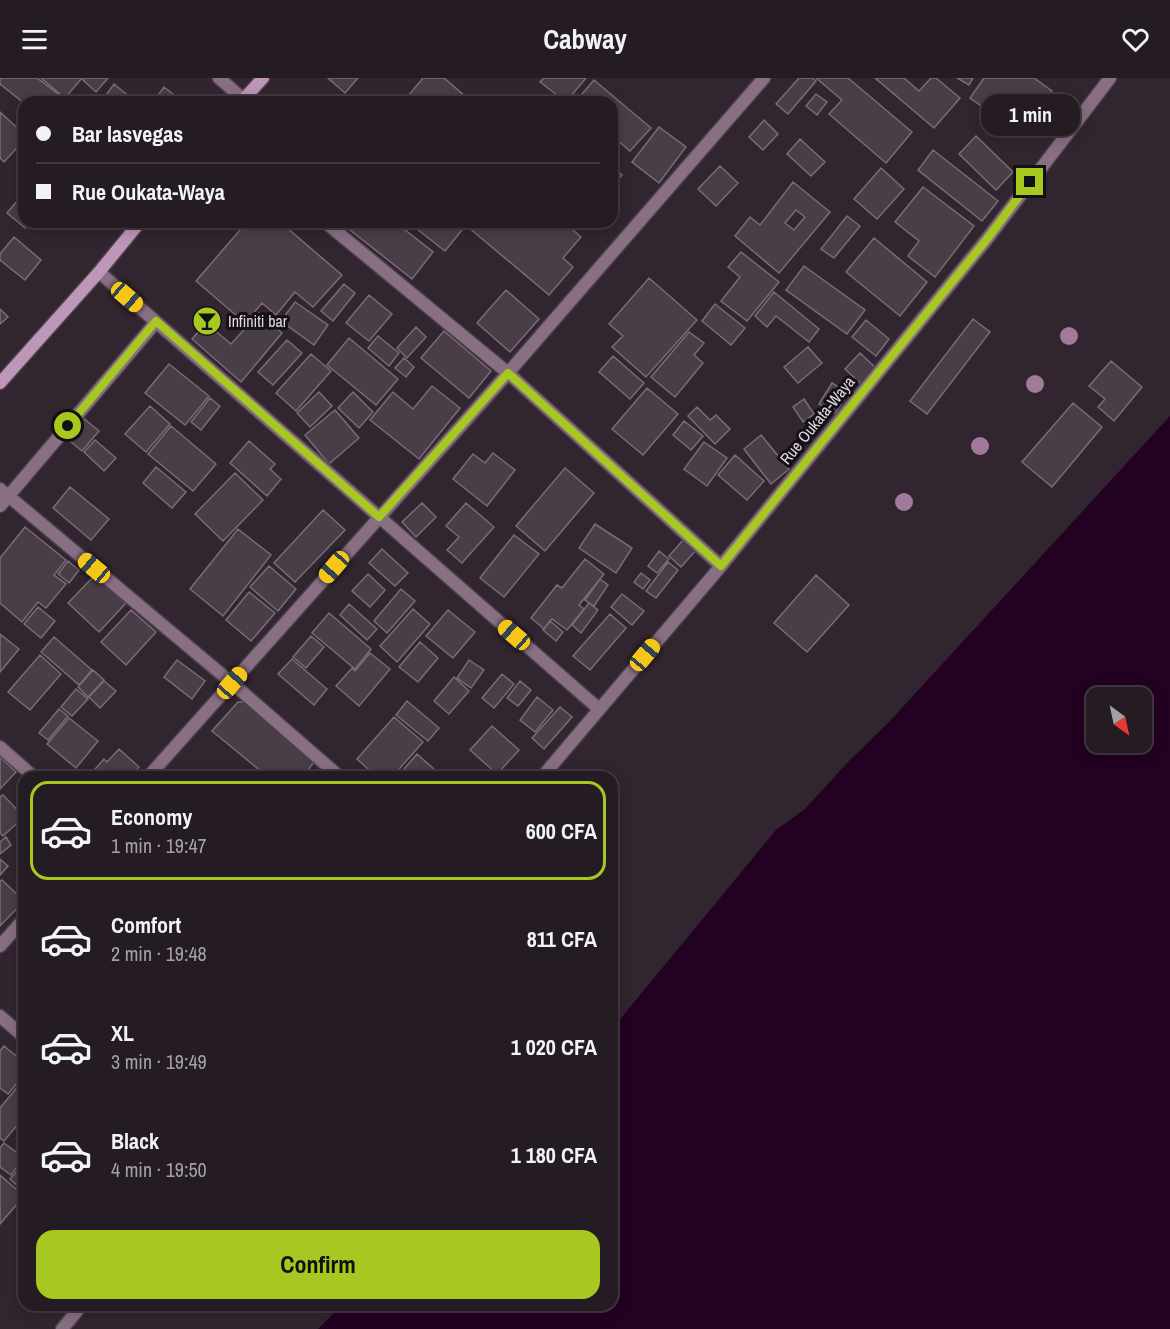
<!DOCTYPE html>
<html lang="en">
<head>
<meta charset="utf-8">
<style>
	:root { --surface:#251c23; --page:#2d252b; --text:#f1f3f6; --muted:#a3a1a6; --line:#423a41; --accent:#a6c820 }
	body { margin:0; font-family:"Archivo Narrow",sans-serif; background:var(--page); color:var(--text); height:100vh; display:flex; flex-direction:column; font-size:22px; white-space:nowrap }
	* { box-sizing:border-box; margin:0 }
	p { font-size:20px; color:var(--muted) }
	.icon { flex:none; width:33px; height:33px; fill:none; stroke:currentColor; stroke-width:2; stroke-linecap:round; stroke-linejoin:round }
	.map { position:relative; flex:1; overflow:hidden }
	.drawer { position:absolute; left:18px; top:693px; width:600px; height:540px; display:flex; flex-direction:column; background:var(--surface); border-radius:18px; box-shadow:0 3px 15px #0003,0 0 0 2px var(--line) }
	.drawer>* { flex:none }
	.guide { position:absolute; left:18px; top:18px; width:600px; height:132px; border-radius:18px; box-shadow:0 3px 15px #0003,0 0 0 2px var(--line); display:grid; align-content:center; height:132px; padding:0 18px; background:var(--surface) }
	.needle { width:39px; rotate:147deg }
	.fabs { position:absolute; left:1086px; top:609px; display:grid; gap:12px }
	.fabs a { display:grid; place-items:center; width:66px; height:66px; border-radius:12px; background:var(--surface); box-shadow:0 3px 15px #0003,0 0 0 2px var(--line); font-size:30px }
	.end { position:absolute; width:27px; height:27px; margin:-14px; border:8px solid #a6c820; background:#111; box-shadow:0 0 0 3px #111 }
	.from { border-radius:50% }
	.bubble { position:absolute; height:42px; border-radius:18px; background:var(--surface); box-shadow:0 3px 15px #0003,0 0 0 2px var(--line); font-size:20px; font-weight:800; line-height:42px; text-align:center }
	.car { position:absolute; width:18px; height:36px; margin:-18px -9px; border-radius:8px; box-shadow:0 0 4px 2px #0007; background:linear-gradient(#f5c518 24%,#345 0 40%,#f5c518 0 76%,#345 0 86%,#f5c518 0) }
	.guide b { display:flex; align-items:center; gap:21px; height:57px; font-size:22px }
	.guide b+b { border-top:2px solid var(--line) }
	.guide i { width:15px; height:15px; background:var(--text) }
	ul { padding:10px 0 0; list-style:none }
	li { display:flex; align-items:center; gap:18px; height:99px; margin:0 12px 9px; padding:0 6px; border:3px solid transparent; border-radius:18px }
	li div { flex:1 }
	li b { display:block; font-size:22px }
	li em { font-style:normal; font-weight:800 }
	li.on { border-color:var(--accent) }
	li>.icon { width:54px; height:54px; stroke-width:1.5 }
	.action { display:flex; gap:12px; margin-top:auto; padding:12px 18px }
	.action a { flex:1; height:69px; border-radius:18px; background:var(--accent); color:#111; font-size:24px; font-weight:800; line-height:69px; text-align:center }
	header { display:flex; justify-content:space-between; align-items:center; height:78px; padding:0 18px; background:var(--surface); font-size:27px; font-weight:800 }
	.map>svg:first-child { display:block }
	.water { fill:#230121; fill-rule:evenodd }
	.building { fill:#493d48; stroke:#796c77; stroke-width:1.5; fill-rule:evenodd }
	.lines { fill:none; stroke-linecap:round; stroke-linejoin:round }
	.lane-casing { stroke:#4d424b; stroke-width:15 }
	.street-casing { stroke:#4d424b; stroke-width:15 }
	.secondary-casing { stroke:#4d424b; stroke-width:15 }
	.lane { stroke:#886f84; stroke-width:12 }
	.street { stroke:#886f84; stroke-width:12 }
	.secondary { stroke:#be96b8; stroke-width:12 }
	.tree { fill:#a1799b }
	.route { stroke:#a6c820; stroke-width:8 }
	.labels { text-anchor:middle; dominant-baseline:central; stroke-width:6; stroke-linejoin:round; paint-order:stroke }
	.poi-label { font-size:16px; fill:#e1d9e0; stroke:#151015; text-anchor:start }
	.street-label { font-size:16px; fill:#e1d9e0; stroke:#151015 }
</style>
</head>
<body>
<header><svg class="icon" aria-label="menu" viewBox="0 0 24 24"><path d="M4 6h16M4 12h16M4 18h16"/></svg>Cabway<svg class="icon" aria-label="heart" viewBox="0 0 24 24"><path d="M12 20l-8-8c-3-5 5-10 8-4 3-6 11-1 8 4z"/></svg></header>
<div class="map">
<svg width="1170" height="1251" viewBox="0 0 1170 1251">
	<rect width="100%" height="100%" fill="#31252f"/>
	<!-- water -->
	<path class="water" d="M1170,338V1251H318L342,1227H612V951L776,752L805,731L848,684L889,644ZM1096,620H1142V664H1096Z"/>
	<!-- building -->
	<path class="building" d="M0,0H37L62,19L58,24L24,25L0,6Z
		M41,0H82L65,20Z
		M85,0H108L96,14L83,2Z
		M328,0H358L345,15Z
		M423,0H444L472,24H403Z
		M544,0H586L566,24L540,4Z
		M799,0H812L816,3L788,36L776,26Z
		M816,0H848L912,54L886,85L829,36L842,22Z
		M875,0H904L919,13L931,0H936L960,20L934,50Z
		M957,0H973L969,7Z
		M984,0H1034L1052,13L1022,57L970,20Z
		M594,2L651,50L630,73L612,58V24H575Z
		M114,6L136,24H107V23L104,20Z
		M164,9L183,24H153Z
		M816,16L827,24L817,37L806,28Z
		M0,34L24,56V62L4,84L0,80Z
		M764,42L778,56L763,72L749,59Z
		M659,49L686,69L659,105L632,84Z
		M976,58L1013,94L996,112L959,76Z
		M800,61L825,84L811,98L787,76Z
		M933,72L998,123L982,143L918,92Z
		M612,88L622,97L612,108Z
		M720,88L738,105L716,128L698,111Z
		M881,90L904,111L877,141L854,121Z
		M793,104L830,134L779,195L735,158L750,139L760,147ZM796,132L805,139L794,152L785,145Z
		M923,109L974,148L935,199L908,178L919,163L895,144Z
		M24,115V144H30L25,150L7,135Z
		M847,138L860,148L834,180L821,171Z
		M247,144H280L342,197L313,229L295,214L276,237L262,225L245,245L196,203Z
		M340,144H395L433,174L412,201Z
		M408,144H452L462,152L445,173Z
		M462,144H564L581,159L563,180L573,189L549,217Z
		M14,159L41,182L25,202L0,182V176Z
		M874,160L927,204L900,238L846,194Z
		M741,174L779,204L747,243L721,223L740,199L728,189Z
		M804,188L865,232L847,256L786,212Z
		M649,200L697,242L646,299L612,269L623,258L609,246Z
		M344,206L355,215L333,243L321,233Z
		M506,212L539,241L510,274L477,245Z
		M774,214L819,251L809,264L776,238L767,249L755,238Z
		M369,217L392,236L369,263L346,245Z
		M295,224L328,247L314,267L281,243Z
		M715,226L745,250L731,267L702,243Z
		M0,231L8,239L0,246Z
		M259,235L282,255L241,304L192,261L206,245L231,266Z
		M973,241L990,254L927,336L910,323Z
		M866,242L889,261L876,278L852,259Z
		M416,249L426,259L407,280L397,270Z
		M444,253L491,293L469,320L421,280Z
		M689,254L704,265L694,277L703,285L675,319L651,299Z
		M378,258L399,275L389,288L368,270Z
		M349,260L398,301L376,327L327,287Z
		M287,262L302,275L273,307L258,294Z
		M808,269L822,285L798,305L784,289Z
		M860,275L877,291L862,307L845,291Z
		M311,276L331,293L296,333L276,315Z
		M613,278L644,305L630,321L599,294Z
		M404,280L414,289L406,299L395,290Z
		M1111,283L1142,309L1114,343L1098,329L1105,321L1089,308Z
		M169,286L209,318L185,347L145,315Z
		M832,305L848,315L835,336L819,326Z
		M432,308L460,330L419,381L370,342L393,314L413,331Z
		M647,310L678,336L643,377L612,351Z
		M319,314L332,328L310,349L297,335Z
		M353,314L373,334L359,350L338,330Z
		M210,320L220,328L201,352L191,344Z
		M804,321L814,336L803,344L793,329Z
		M1073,325L1102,349L1052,409L1022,384Z
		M150,328L170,346L146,374L125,356Z
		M697,329L710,342L716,337L730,351L715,366L688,338Z
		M335,332L359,360L329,386L305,357Z
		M82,339L99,353L82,373L65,359Z
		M684,343L703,358L691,372L673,357Z
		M171,348L216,386L193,413L148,376Z
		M761,357L789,391L771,406L744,371Z
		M95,362L116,380L104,393L84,374Z
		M249,363L275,386L270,391L281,401L267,418L230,385Z
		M704,364L727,380L707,408L684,391Z
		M493,375L515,392L487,428L453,401L473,376L485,385Z
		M735,377L764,403L747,422L718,397Z
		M156,389L186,414L172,430L143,405Z
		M565,390L594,415L545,473L516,448Z
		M235,395L263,422L223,463L195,436Z
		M70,409L109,441L91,462L53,430Z
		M422,425L436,439L416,459L402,444Z
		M466,425L494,449L462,485L447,472L459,459L446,448Z
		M323,432L345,452L295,504L274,485Z
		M595,446L632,470L616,495L579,470Z
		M25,449L66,482L54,497L66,506L46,530L38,524L22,544L0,525V480Z
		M238,451L271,477L223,538L190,511Z
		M514,457L539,476L504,519L480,500Z
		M685,460L697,471L681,489L669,478Z
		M382,471L408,495L395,508L369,485Z
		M659,473L669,481L657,495L648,488Z
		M585,481L604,496L579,527L584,531L567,552L552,541L544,551L531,540L557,507L562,510Z
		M68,483L79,492L69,505L58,496Z
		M668,484L678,492L656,520L646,513Z
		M269,488L296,511L278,533L250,509Z
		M641,495L650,502L643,511L634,504Z
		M368,496L385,512L370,529L352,513Z
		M95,497L126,525L99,554L68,525Z
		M816,497L849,527L807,574L774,545Z
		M600,501L608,507L594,528L585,522Z
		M401,511L415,523L387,555L374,543Z
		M249,514L275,535L251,563L226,542Z
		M622,516L644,533L632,547L611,529Z
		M589,525L598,532L581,555L572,547Z
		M349,526L377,551L367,562L340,537Z
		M38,529L55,543L41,560L24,546Z
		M413,531L430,546L397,584L380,568Z
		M131,532L156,554L126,587L101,564Z
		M448,532L475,554L453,580L426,558Z
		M329,535L371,571L355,591L312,555Z
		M610,536L626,550L590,592L573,578Z
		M550,543L563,554L556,563L543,552Z
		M0,556L19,571L0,594Z
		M311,558L324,569L306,590L293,579Z
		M54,559L92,592L79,607L41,574Z
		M420,564L438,580L418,604L399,589Z
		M370,575L390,591L359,628L336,608L352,590L355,593Z
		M40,577L61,596L30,632L8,614Z
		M292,581L327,611L314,627L278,596Z
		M177,582L205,603L192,621L164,599Z
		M469,582L484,592L471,610L457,600Z
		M93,592L104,602L88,619L78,609Z
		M502,596L514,606L494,630L482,620Z
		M454,599L469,613L449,636L434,623Z
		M104,603L116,613L100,630L89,619Z
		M520,603L531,612L518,628L507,620Z
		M76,611L88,621L72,638L61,629Z
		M537,619L553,632L535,654L520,642Z
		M407,623L439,650L428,663L396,637Z
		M238,624H247L316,682L302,699H268L212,653Z
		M560,629L572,639L544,671L532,660Z
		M59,631L68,638L48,662L39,655Z
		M394,639L423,664L392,699H377L357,681Z
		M69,640L98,663L76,690L47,666Z
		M492,648L519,672L497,696L470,672Z
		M119,671L139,689L131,699H88L104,681L107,684Z
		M417,676L434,691L427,699H397Z
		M0,679L16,694L0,711Z
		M3,717L24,739L3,758L0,755V719Z
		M6,759L11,767L0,776V764Z
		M0,781L8,788L0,797Z
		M2,802L24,823L0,848V803Z
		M4,968L24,984V997L8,1016L0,1010V973Z
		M24,1001V1039L4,1063L0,1060V1030Z
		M4,1065L24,1080L11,1097L0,1089V1070Z
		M24,1085V1114L10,1101Z
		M0,1097L24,1118L0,1146Z"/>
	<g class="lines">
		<!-- lane casing -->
		<g class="lane-casing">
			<path id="lane" d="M0,428L156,244"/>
		</g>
		<!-- street casing -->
		<g class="street-casing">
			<path id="street" d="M219,0L243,21
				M325,144L508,295L721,488
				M99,194L599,631
				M0,411L232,605L340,699
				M0,669L34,699
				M148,699L508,295L764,0
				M542,699L721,488L987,161L1110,0
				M0,868L24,841
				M0,938L24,959
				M62,1251L82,1227"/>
		</g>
		<!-- secondary casing -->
		<g class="secondary-casing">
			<path id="secondary" d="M241,24L263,0
				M0,305L99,194L140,144"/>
		</g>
		<!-- lane -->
		<use href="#lane" class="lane"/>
		<!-- street -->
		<use href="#street" class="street"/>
		<!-- secondary -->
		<use href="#secondary" class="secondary"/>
	</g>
	<!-- trees -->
	<g class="tree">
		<circle cx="1069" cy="258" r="9"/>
		<circle cx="1035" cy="306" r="9"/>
		<circle cx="980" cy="368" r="9"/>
		<circle cx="904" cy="424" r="9"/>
	</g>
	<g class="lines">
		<!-- route -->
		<path class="route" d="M68,348L156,243L379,439L508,295L721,488L987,161L1030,104"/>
	</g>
	<!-- icons -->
	<defs>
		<g id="bar-disc" transform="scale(1.5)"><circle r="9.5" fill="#a6c820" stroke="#151015"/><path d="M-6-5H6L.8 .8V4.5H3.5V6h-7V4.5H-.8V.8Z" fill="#111"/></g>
	</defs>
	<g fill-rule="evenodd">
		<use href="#bar-disc" x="207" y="243"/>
	</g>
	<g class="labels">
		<!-- poi labels -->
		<g class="poi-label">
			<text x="228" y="243">Infiniti bar</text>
		</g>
		<!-- street labels -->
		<g class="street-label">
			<text transform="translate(817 342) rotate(-51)">Rue Oukata-Waya</text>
		</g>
	</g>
</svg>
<div class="fabs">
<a><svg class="needle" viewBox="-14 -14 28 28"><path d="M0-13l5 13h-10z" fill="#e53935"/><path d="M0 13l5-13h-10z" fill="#a3a1a6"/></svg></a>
</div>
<i class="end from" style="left:68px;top:348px"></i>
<i class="end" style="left:1030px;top:104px"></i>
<div class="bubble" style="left:981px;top:16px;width:99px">1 min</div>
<i class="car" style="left:127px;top:219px;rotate:131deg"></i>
<i class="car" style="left:334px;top:489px;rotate:221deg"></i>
<i class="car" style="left:94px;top:490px;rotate:310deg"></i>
<i class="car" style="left:514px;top:557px;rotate:311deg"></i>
<i class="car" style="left:645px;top:577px;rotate:40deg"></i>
<i class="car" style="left:232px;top:605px;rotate:41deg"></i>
<div class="guide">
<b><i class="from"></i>Bar lasvegas</b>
<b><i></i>Rue Oukata-Waya</b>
</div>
<section class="drawer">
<ul>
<li class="on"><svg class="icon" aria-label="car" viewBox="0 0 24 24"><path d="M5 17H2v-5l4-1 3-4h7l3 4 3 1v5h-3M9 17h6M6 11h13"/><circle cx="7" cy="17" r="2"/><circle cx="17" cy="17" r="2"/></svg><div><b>Economy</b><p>1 min · 19:47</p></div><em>600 CFA</em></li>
<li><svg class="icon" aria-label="car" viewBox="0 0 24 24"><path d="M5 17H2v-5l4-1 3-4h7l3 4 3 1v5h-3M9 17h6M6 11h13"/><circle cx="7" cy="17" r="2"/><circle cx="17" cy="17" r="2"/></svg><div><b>Comfort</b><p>2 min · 19:48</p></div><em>811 CFA</em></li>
<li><svg class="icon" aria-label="car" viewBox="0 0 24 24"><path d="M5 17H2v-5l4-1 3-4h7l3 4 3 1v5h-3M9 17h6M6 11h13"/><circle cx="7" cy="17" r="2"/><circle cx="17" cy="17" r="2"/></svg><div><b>XL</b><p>3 min · 19:49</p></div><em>1 020 CFA</em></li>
<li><svg class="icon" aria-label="car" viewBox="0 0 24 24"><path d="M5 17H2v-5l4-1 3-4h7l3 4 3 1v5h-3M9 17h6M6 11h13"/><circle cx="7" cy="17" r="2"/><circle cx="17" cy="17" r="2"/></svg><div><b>Black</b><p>4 min · 19:50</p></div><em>1 180 CFA</em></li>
</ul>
<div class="action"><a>Confirm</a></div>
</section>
</div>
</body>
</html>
